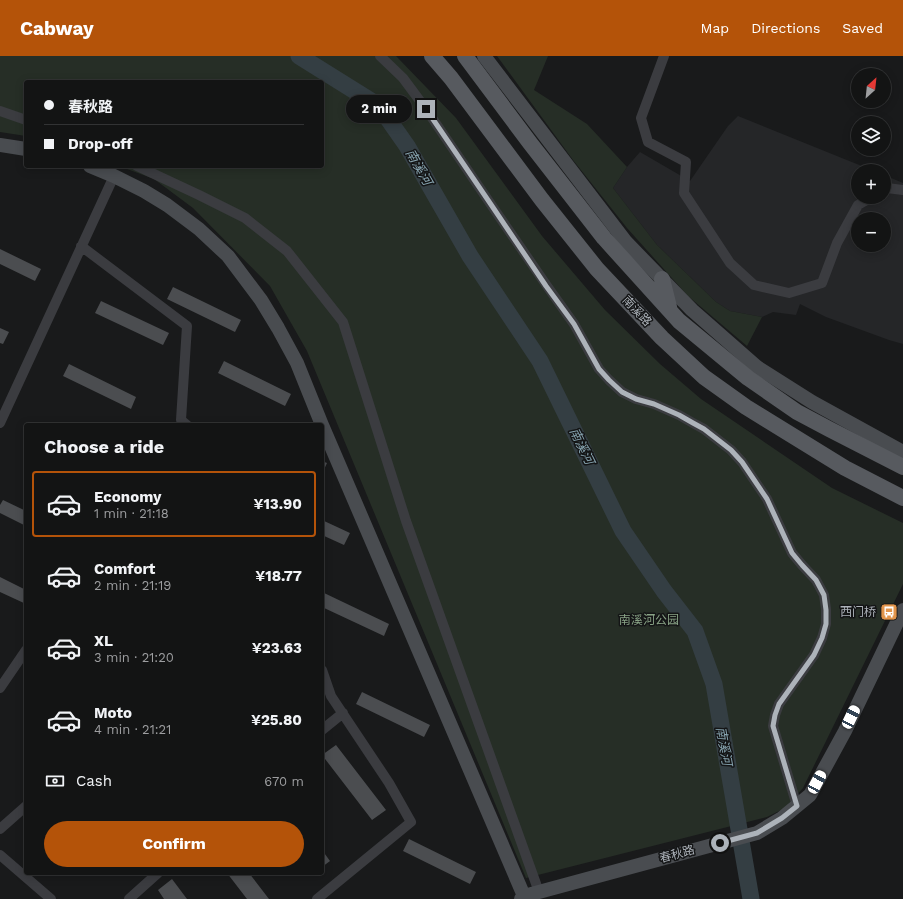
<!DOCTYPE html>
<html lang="en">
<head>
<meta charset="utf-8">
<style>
	:root { --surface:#131414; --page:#202122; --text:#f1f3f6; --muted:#9d9ea0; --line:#323334; --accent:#b45309 }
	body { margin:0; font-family:"Work Sans","Noto Sans SC",sans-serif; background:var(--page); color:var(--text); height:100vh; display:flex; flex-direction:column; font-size:15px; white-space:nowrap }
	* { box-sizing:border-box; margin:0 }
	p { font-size:13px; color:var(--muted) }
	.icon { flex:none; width:22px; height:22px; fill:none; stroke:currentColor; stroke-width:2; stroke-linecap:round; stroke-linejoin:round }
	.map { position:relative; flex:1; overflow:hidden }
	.details { position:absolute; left:24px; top:367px; width:300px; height:452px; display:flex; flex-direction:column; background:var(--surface); border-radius:4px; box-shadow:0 2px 10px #0003,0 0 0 1px var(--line) }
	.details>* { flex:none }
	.top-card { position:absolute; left:24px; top:24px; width:300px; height:88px; border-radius:4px; box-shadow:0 2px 10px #0003,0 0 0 1px var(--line); display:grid; align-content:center; height:88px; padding:0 20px; background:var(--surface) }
	.needle { width:26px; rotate:27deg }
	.fabs { position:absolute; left:851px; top:12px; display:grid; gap:8px }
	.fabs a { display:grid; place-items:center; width:40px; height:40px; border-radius:50%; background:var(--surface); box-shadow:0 2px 10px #0003,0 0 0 1px var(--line); font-size:20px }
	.end { position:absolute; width:18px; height:18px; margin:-9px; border:5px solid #adb3ba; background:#111; box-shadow:0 0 0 2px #111 }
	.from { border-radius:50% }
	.bubble { position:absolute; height:28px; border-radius:14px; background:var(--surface); box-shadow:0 2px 10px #0003,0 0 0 1px var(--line); font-size:13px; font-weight:700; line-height:28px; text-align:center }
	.car { position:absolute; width:12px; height:24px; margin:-12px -6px; border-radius:5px; box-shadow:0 0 3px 1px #0007; background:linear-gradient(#fff 24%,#345 0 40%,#fff 0 76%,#345 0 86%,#fff 0) }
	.top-card b { display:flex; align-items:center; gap:14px; height:38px; font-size:15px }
	.top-card b+b { border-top:1px solid var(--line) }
	.top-card i { width:10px; height:10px; background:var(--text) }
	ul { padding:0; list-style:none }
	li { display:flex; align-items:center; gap:12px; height:66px; margin:0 8px 6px; padding:0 12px; border:2px solid transparent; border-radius:4px }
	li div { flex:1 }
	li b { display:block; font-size:15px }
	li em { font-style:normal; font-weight:700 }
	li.active { border-color:var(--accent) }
	li>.icon { width:36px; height:36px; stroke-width:1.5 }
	h2 { padding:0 20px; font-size:18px; line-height:48px }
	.pay { display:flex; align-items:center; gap:10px; height:44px; padding:0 20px; font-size:15px }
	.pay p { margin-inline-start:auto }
	.primary-button { display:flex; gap:8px; margin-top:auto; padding:8px 20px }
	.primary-button a { flex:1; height:46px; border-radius:24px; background:var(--accent); color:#fff; font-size:16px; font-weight:700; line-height:46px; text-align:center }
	header { display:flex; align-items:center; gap:24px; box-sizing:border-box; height:56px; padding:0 20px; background:var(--accent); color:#fff }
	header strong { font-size:19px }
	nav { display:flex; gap:22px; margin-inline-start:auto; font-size:14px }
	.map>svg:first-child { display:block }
	.built { fill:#252628; fill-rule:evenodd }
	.green { fill:#262e26 }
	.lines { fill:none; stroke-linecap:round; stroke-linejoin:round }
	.river { stroke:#343e43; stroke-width:17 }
	.building { fill:#4b4d50 }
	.street { stroke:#3b3c40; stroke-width:10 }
	.secondary { stroke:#494c50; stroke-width:14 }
	.primary { stroke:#575a5f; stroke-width:16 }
	.route { stroke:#adb3ba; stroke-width:5 }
	.labels { text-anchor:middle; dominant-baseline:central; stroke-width:3; stroke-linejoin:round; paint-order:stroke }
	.street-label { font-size:12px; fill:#adb3ba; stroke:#141516 }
	.poi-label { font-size:12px; fill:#adb3ba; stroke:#141516; text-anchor:end }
	.park-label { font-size:12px; fill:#89a386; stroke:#141516 }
	.water-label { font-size:13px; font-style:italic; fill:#88a5b1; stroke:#141516 }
</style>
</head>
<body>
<header>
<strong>Cabway</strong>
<nav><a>Map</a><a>Directions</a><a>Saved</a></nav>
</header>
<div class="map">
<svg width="903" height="843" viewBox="0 0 903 843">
	<rect width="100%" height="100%" fill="#191a1b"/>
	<!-- built -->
	<path class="built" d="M738,60L874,115H858V141H884V119L903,127V288L889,284L826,261L800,248L796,259L773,256L762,261L730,255L716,246L657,189L613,132L627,111L640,96L690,125L728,70ZM858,163H884V189H858Z"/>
	<!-- green -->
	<path class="green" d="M0,0H396L456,62L542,180L605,254L660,308L701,343L832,432L903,467V528L803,732L785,752L767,761L526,822L307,295L270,230L193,152L154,123L119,110H322V26H26V80L0,76Z
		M497,0H548L534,34L587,68L627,111L613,132L657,189L716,246L730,255L762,261L747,290L688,240L627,172L573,104Z"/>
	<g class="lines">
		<!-- river -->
		<path class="river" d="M299,0L379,50L407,90L470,200L540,305L623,475L664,535L695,575L714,628L751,843"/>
	</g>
	<!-- building -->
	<path class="building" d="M0,193L41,213L35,225L0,208Z
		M173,231L241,264L235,276L167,243Z
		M101,245L169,277L163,289L95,257Z
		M0,272L9,276L3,288L0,287Z
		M224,305L291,338L285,350L218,317Z
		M69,308L136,341L131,353L63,320Z
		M322,405L327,407L322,418Z
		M3,444L26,455V470L0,457V449Z
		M322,464L350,477L344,489L322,479Z
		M0,521L26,534V548L0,536Z
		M322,536L389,568L384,580L322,551Z
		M362,636L430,669L424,681L356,648Z
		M336,689L386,754L372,764L322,699Z
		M409,783L476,816L470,828L403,795Z
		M322,794L330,805L322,811Z
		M227,817H249L269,843H247Z
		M172,823L187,843H164L158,834Z"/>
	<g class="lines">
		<!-- street -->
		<path class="street" d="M380,0L403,22L426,53L492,150L547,230L574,268L599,313L609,324L622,336L636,343L654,348L679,359L693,367L704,373L731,394L742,406L767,443L792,497L802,509L816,524L824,539L826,553V568L822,582L814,599L779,648L775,659L773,670L797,750
			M664,0L641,62L648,86L686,106L684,137L730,207L754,229L789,237L822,227L837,187L858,149L872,141
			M0,55L26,64
			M137,110L199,139L245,162L287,195L343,266L406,465L539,836
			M884,134L887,132L903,134
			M81,190L187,270L181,364L187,369
			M0,367L114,120
			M0,632L26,594
			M322,674L343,657
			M0,773L26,750
			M0,799L51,843
			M129,843L158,817
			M317,843L411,766L389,727L331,640L322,614"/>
		<!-- secondary -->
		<path class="secondary" d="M484,0L626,186L692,254L757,311L812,346L903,396
			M0,89L26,93
			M90,110L114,120L144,135L167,149L199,173L228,200L261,244L278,272L297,307L322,369
			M322,369L524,840
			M521,843L524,840L757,777L782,762L810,739L845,675L903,554"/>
		<!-- primary -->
		<path class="primary" d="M432,0L451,22L542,144L597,213L662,282L704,321L746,351L845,412L903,442
			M465,0L530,87L604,182L679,265L748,322L797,356L829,373L903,411
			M662,223L669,251"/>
	</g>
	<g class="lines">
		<!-- route -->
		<path class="route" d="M426,53L492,150L546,230L574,268L599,313L609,324L622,336L636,343L654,348L679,359L693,367L704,373L731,394L742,406L767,443L792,497L802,509L816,524L824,539L826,554V568L822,582L814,599L779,648L775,659L773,670L797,750L782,762L757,777L720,787"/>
	</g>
	<!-- icons -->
	<defs>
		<g id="bus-square" transform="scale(0.9)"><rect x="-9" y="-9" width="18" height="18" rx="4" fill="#e2954b" stroke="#141516"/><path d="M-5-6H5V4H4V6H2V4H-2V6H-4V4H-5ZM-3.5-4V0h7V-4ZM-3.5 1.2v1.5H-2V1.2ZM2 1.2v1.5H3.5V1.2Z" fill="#fff"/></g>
	</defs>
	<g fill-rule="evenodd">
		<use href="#bus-square" x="889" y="556"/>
	</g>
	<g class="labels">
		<!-- street labels -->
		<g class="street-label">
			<text transform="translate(637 255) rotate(47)">南溪路</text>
			<text transform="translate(677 798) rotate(-15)">春秋路</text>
		</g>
		<!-- poi labels -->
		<g class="poi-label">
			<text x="876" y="556">西门桥</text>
		</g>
		<!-- park labels -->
		<g class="park-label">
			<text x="649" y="564">南溪河公园</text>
		</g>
		<!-- water labels -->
		<g class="water-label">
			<text transform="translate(419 111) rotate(60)">南溪河</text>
			<text transform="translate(582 390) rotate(64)">南溪河</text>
			<text transform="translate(724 690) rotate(80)">南溪河</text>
		</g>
	</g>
</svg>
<div class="fabs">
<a><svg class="needle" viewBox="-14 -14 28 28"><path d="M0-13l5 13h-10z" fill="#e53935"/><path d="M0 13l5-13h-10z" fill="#9d9ea0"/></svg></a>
<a><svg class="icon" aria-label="layers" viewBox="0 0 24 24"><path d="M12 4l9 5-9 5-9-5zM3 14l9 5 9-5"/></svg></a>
<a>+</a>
<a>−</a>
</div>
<i class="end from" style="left:720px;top:787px"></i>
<i class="end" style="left:426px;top:53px"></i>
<div class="bubble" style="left:346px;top:39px;width:66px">2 min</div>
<i class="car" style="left:851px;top:661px;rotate:26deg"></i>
<i class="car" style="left:817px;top:726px;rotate:28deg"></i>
<div class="top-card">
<b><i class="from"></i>春秋路</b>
<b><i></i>Drop-off</b>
</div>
<section class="details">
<h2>Choose a ride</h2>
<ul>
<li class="active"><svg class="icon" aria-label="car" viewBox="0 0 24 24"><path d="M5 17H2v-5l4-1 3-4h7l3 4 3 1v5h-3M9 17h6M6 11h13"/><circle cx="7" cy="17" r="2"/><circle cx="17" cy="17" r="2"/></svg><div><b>Economy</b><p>1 min · 21:18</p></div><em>¥13.90</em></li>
<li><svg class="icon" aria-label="car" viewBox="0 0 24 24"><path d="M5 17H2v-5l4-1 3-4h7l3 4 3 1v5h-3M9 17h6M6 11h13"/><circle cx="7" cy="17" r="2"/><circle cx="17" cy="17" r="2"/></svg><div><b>Comfort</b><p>2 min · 21:19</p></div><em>¥18.77</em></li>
<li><svg class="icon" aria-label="car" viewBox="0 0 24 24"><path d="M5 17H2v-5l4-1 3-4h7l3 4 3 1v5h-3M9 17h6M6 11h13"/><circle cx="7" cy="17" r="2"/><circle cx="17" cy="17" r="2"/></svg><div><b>XL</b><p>3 min · 21:20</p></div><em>¥23.63</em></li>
<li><svg class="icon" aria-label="car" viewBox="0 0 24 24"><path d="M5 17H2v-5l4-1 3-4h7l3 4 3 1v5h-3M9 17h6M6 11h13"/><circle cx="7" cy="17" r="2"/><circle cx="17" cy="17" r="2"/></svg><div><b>Moto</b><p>4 min · 21:21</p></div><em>¥25.80</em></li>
</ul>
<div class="pay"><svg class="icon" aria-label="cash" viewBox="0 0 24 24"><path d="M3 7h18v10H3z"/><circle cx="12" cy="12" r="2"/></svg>Cash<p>670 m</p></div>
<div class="primary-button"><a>Confirm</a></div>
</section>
</div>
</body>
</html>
